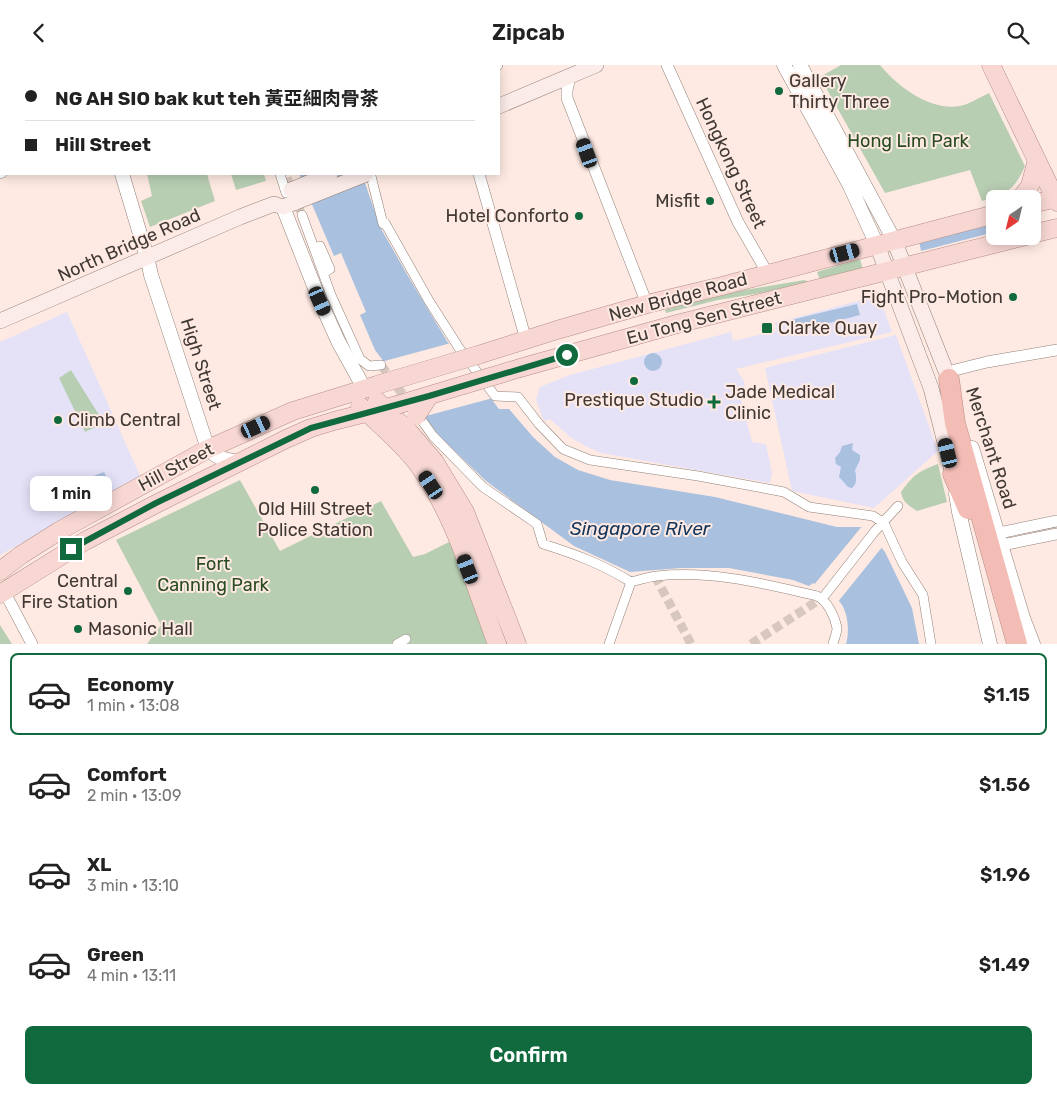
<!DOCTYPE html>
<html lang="en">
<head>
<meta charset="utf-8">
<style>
	:root { --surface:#fff; --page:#f6f6f6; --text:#222; --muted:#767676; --line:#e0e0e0; --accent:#106a3d }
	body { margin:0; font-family:Rubik,"Noto Sans SC",sans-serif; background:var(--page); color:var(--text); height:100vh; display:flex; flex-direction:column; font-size:19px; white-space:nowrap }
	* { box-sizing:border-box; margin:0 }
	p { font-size:16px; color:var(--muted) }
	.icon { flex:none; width:28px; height:28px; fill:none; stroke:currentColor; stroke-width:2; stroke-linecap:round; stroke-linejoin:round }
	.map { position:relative; height:579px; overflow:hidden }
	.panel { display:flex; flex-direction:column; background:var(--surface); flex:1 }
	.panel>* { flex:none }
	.banner { position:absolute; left:0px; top:0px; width:500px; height:110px; box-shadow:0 2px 12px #0003; display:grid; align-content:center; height:110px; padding:0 25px; background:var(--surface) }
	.needle { width:32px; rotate:215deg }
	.controls { position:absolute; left:986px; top:125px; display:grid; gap:10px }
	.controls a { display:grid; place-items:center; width:55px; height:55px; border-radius:8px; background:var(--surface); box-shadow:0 2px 12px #0003; font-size:25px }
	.end { position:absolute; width:22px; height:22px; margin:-11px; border:6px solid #106a3d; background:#fff; box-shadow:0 0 0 2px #fff }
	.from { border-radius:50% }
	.bubble { position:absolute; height:35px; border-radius:8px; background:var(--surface); box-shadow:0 2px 12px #0003; font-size:16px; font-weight:600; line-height:35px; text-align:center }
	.car { position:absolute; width:15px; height:30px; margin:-15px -8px; border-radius:6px; box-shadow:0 0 4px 1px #0007; background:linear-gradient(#222 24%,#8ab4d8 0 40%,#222 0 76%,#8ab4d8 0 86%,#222 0) }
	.banner b { display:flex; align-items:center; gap:18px; height:48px; font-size:19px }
	.banner b+b { border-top:1px solid var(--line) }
	.banner i { width:12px; height:12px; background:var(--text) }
	ul { padding:9px 0 0; list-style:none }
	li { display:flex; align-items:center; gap:15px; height:82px; margin:0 10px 8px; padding:0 15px; border:2px solid transparent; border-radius:8px }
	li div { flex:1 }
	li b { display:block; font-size:19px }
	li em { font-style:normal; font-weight:600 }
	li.on { border-color:var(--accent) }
	li>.icon { width:45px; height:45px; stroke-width:1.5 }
	.action { display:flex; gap:10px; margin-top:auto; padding:10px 25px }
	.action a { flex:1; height:58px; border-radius:8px; background:var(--accent); color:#fff; font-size:20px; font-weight:600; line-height:58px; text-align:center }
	header { display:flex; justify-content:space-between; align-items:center; height:65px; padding:0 25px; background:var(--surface); font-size:22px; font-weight:600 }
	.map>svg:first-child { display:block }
	.commercial { fill:#e5e2f8 }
	.green { fill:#b8ceb3 }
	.water { fill:#a9c0de }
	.pier { fill:#feeae2 }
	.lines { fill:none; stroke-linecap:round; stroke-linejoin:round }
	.pedestrian-tunnel { stroke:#d8c7bf; stroke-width:9; stroke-dasharray:9 4.5; stroke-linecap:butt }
	.pedestrian-casing { stroke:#928078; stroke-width:10 }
	.minor-casing { stroke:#928078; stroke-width:12 }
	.tertiary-casing { stroke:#928078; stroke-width:15 }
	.secondary-casing { stroke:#928078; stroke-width:16 }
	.primary-casing { stroke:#b58f88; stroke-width:19 }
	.motorway-casing { stroke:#b58f88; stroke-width:21 }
	.pedestrian { stroke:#fff; stroke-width:9 }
	.minor { stroke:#fff; stroke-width:11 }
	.tertiary { stroke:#fff; stroke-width:14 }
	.secondary { stroke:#fbebe9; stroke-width:15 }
	.primary { stroke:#f8d7d3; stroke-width:18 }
	.motorway { stroke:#f3bdb5; stroke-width:20 }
	.secondary-bridge-casing { stroke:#928078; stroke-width:16; stroke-linecap:butt }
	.primary-bridge-casing { stroke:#b58f88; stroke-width:19; stroke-linecap:butt }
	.secondary-bridge { stroke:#fbebe9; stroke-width:15 }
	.primary-bridge { stroke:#f8d7d3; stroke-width:18 }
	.route { stroke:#106a3d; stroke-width:6 }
	.poi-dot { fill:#106a3d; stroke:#feeae2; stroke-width:2 }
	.labels { text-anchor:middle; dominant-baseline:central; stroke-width:4; stroke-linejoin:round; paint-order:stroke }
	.poi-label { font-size:18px; fill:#413935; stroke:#feeae2; text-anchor:start }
	.park-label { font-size:18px; fill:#284b21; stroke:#feeae2 }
	.street-label { font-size:18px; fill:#413935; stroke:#feeae2 }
	.water-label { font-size:19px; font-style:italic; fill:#14365d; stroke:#feeae2 }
</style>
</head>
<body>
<header><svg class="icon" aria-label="back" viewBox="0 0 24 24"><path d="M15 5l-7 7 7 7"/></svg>Zipcab<svg class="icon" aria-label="search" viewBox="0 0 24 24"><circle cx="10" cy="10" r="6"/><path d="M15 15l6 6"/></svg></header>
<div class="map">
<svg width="1057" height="579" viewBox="0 0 1057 579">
	<rect width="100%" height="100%" fill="#feeae2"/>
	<!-- commercial -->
	<path class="commercial" d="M875,234L883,242L892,267L736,304L744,316L746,329L741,334L752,377L766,379L772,408L770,418L601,388L587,382L570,372L550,354L544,356L536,335L540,322L570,310L731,267L733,276L776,266L775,258L862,235Z
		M67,247L141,413L0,490V277Z
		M896,270L938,386L874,443L792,426L765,303Z"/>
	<!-- green -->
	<path class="green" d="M841,0H880C898,22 930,46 960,41C970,39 980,32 989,28L1025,101C1014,126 1006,129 982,136L970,105L885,128L820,12Z
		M147,109H207L215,136L150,162L141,136L152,131Z
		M231,109H264L266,116L236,125Z
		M860,194L863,205L821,217L817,207Z
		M804,215L807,216L808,219L805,221L718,235L666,248L665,245L716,230Z
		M71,305L104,358L85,367L59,313Z
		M938,399L947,437L917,446C909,441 902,436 901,427C913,410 919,406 938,399Z
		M240,415L280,486L381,436L413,492L425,489L451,476L490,579H147L161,560L116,475Z
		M0,560L12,579H0Z"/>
	<!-- water -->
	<path class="water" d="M294,0H387V1Z
		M299,109H362L380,162L411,216L447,276L499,344H509L533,372L555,392L578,405L610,415L715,432L837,462H865L885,487L912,543L919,579H846C850,566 848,543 837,534C829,528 821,523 813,518L809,521L793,515L729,503H681L630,507L574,481L486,416L441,373L375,285L360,250L366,247L341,188L334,191Z
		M995,156V167L921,186L919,176Z
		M857,239L860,250L794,267L791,255Z
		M644 297a9 9 0 1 1 18 0a9 9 0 1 1-18 0Z
		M853,378L852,385L860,390V395L855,405C856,411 858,418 852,423L848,422L839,412L841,402L836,399L835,393L840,387L842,381Z
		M104,407L111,420L86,430L80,416Z"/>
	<!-- pier -->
	<path class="pier" d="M451,278L493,333L422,352L381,297Z
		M863,460H866L883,481L837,538L813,521Z"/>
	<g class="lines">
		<!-- pedestrian-tunnel -->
		<path class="pedestrian-tunnel" d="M287,113L302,150
			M381,300L409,338
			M655,511L691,579
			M751,579L822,533"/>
		<!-- pedestrian casing -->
		<g class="pedestrian-casing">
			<path id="pedestrian" d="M283,0V1
				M398,1V0
				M280,109L286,128
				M371,111L383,159L385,158L429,236L459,283L495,331L518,332L539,359L563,384L590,395L698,411L784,427L809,442L873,451L884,458
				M302,150L331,230L360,294L369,301L381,300
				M320,181L330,204L323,208
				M423,357L433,371L483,422L537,459L543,479C575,489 602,499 631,517C639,515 648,512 657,511C711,505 765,519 817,531C827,535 835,552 837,563C837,568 834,574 833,579
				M884,458L902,497L923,530L931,579
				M825,530L875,466L898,441
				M397,579L406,574
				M609,579L631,517"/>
		</g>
		<!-- minor casing -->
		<g class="minor-casing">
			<path id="minor" d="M667,0L738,157L768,209
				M496,1L497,0
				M570,12L567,25V33L647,239
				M479,109L526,275
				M947,307L987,297L1057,285
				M999,468L1057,456
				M1002,480L1057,469
				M4,526L32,579"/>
		</g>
		<!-- tertiary casing -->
		<g class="tertiary-casing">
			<path id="tertiary" d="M91,0L92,1
				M784,0L850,121L877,180
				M800,0L894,175
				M0,106H1
				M122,109L147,192L151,210L208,384C218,394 226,395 239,397
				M283,142L320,236L338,276L364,323
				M972,383L1023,553L1033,579
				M956,429L959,447L990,579"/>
		</g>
		<!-- secondary casing -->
		<g class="secondary-casing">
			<path id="secondary" d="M499,41L596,0
				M894,175L949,314
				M877,180L931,323L953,409
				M0,256L240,152L274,139L283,142L296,137"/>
		</g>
		<!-- primary casing -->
		<g class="primary-casing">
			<path id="primary" d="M991,0L1057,137
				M1020,134L1030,121L1037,95
				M1032,139L1057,133
				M1032,169L1057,163
				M478,290L557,265L647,239L722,221L995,149
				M520,303L677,259L1026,171
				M377,336L410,368L434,396L465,447L517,579
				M360,341C379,359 401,377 417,398C455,449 474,519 497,579
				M0,506L21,490L59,466L208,384L293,346L380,319
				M0,529L85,476L156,439L286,374L311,363L334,356L397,340"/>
		</g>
		<!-- motorway casing -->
		<g class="motorway-casing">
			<path id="motorway" d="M949,314L955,358L1017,579
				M953,409L968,444"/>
		</g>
		<!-- pedestrian -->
		<use href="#pedestrian" class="pedestrian"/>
		<!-- minor -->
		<use href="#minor" class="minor"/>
		<!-- tertiary -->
		<use href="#tertiary" class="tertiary"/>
		<!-- secondary -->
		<use href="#secondary" class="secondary"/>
		<!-- primary -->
		<use href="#primary" class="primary"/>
		<!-- motorway -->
		<use href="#motorway" class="motorway"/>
		<!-- secondary-bridge casing -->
		<g class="secondary-bridge-casing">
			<path id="secondary-bridge" d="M291,125L330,109
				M296,137L366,109"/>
		</g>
		<!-- primary-bridge casing -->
		<g class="primary-bridge-casing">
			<path id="primary-bridge" d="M380,319L478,290
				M397,340L520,303
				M416,351L429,331"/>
		</g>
		<!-- secondary-bridge -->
		<use href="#secondary-bridge" class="secondary-bridge"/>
		<!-- primary-bridge -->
		<use href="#primary-bridge" class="primary-bridge"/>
	</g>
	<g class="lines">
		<!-- route -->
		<path class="route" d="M71,484L156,438L311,363L429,331L567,290"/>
	</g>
	<!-- markers -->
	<g class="poi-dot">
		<circle cx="779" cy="26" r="5"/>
		<circle cx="710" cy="136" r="5"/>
		<circle cx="579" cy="151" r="5"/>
		<circle cx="1013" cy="232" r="5"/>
		<rect x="761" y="257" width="12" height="12" rx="2.5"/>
		<circle cx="634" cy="316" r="5"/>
		<path d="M711.5 329.5h5v5h5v5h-5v5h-5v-5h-5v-5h5z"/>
		<circle cx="58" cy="355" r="5"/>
		<circle cx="315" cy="425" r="5"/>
		<circle cx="128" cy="526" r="5"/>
		<circle cx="78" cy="564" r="5"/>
	</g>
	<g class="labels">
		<!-- poi labels -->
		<g class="poi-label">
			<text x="789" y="16">Gallery<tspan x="789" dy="21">Thirty Three</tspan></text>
			<text x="700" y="136" text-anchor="end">Misfit</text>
			<text x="569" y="151" text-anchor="end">Hotel Conforto</text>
			<text x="1003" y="232" text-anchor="end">Fight Pro-Motion</text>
			<text x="778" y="263">Clarke Quay</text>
			<text x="725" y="327">Jade Medical<tspan x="725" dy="21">Clinic</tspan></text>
			<text x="634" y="335" text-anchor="middle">Prestique Studio</text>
			<text x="68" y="355">Climb Central</text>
			<text x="315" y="444" text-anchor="middle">Old Hill Street<tspan x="315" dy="21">Police Station</tspan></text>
			<text x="118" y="516" text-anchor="end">Central<tspan x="118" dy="21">Fire Station</tspan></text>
			<text x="88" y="564">Masonic Hall</text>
		</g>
		<!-- park labels -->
		<g class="park-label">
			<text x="908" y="76">Hong Lim Park</text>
			<text x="213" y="499">Fort<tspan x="213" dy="21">Canning Park</tspan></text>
		</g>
		<!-- street labels -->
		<g class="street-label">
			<text transform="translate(731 98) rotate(65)">Hongkong Street</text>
			<text transform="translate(129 180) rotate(-24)">North Bridge Road</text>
			<text transform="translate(678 232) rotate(-15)">New Bridge Road</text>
			<text transform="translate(704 253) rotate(-15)">Eu Tong Sen Street</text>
			<text transform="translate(201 299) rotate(72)">High Street</text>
			<text transform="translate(991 383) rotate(72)">Merchant Road</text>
			<text transform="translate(176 402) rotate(-28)">Hill Street</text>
		</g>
		<!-- water labels -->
		<g class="water-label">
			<text x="640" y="463">Singapore River</text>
		</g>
	</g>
</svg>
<div class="controls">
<a><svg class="needle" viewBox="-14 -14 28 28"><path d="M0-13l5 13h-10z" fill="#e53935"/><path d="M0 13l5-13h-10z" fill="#767676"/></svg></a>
</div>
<i class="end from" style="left:567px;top:290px"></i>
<i class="end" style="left:71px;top:484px"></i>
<div class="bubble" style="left:30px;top:411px;width:82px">1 min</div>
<i class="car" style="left:587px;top:88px;rotate:340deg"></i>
<i class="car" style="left:845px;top:188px;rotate:75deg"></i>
<i class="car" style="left:320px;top:236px;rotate:156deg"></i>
<i class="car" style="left:256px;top:362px;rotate:65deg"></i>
<i class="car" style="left:948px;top:388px;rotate:346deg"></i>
<i class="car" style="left:431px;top:420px;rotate:327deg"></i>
<i class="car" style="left:468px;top:504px;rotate:339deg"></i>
<div class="banner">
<b><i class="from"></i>NG AH SIO bak kut teh 黃亞細肉骨茶</b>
<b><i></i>Hill Street</b>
</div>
</div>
<section class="panel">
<ul>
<li class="on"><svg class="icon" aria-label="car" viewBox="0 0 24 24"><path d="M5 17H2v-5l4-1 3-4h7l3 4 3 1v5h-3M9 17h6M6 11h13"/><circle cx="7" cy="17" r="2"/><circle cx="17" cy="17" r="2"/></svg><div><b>Economy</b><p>1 min · 13:08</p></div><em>$1.15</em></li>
<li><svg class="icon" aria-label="car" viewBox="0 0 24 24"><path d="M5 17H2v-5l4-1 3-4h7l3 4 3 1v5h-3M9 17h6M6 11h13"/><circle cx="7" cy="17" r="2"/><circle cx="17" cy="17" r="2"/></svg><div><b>Comfort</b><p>2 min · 13:09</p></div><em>$1.56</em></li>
<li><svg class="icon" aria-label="car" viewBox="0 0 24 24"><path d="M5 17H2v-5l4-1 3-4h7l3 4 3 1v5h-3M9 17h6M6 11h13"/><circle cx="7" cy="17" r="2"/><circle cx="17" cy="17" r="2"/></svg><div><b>XL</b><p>3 min · 13:10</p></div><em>$1.96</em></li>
<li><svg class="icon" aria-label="car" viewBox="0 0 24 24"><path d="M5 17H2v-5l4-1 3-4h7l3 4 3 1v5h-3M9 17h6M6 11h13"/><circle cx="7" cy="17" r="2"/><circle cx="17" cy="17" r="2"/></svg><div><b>Green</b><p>4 min · 13:11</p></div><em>$1.49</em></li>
</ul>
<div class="action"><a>Confirm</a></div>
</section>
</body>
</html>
